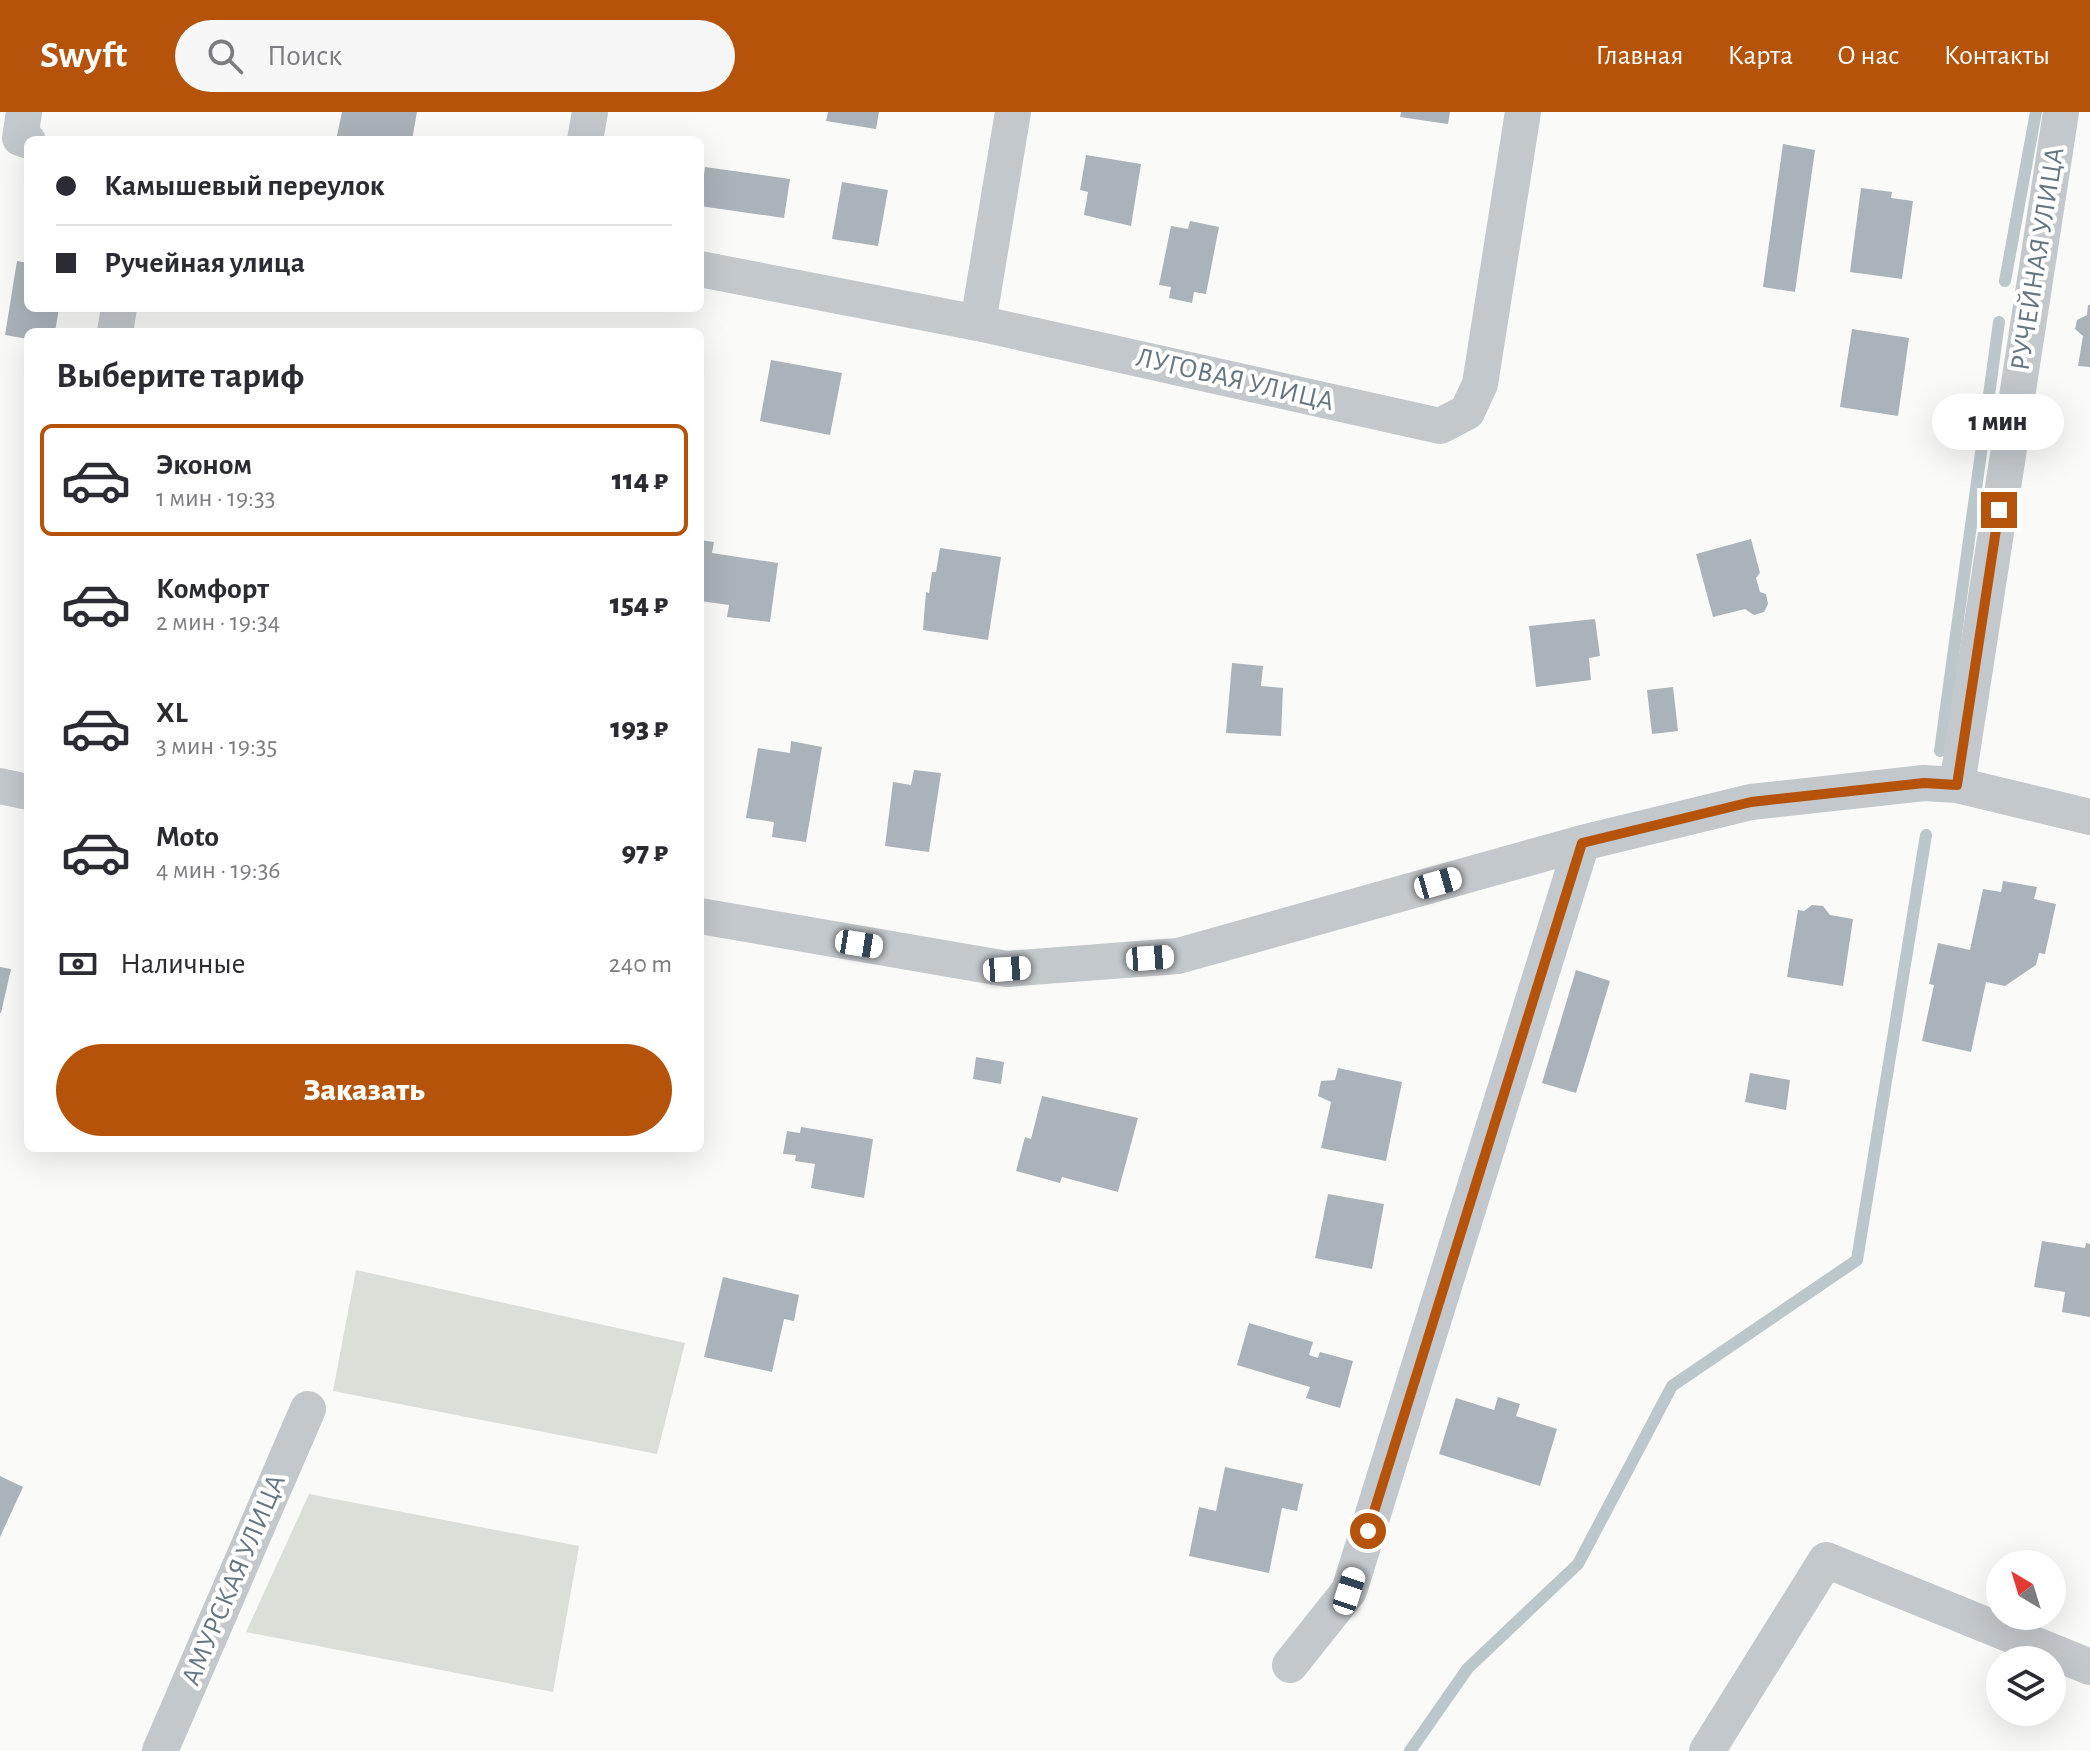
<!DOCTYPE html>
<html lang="ru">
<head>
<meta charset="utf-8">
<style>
	:root { --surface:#fff; --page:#f7f7f7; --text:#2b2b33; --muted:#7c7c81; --line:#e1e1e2; --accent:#b45309 }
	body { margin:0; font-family:"Alegreya Sans",sans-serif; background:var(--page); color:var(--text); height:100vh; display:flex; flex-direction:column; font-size:30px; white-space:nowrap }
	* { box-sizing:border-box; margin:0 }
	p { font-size:26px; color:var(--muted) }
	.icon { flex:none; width:44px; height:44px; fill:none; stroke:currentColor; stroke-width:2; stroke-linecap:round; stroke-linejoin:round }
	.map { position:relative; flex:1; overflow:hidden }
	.side { position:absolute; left:24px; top:216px; width:680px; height:824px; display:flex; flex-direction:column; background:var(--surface); border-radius:12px; box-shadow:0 8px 32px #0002 }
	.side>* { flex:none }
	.top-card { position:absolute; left:24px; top:24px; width:680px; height:176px; border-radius:12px; box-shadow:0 8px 32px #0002; display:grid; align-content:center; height:176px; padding:0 32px; background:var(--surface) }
	.needle { width:52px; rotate:322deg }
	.fabs { position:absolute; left:1986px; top:1438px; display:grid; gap:16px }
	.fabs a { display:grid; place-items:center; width:80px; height:80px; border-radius:50%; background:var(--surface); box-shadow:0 8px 32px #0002; font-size:40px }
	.end { position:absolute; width:36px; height:36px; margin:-18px; border:10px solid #b45309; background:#fff; box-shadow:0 0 0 4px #fff }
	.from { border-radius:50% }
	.bubble { position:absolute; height:56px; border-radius:28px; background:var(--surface); box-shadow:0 8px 32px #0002; font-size:26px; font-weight:800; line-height:56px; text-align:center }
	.car { position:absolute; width:24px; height:48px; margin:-24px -12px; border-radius:10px; box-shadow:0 0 6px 2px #0007; background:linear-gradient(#fff 24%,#345 0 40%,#fff 0 76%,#345 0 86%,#fff 0) }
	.top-card b { display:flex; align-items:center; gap:28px; height:76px; font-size:30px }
	.top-card b+b { border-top:2px solid var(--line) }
	.top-card i { width:20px; height:20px; background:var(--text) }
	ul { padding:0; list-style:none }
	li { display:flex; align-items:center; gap:24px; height:112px; margin:0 16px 12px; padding:0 16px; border:4px solid transparent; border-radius:12px }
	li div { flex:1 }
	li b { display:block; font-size:30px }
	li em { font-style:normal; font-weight:800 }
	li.on { border-color:var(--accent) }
	li>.icon { width:72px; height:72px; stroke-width:1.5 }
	h2 { padding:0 32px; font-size:36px; line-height:96px }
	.pay { display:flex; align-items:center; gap:20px; height:88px; padding:0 32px; font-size:30px }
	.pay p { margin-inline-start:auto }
	.button { display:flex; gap:16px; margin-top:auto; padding:16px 32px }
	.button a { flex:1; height:92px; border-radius:48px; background:var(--accent); color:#fff; font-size:32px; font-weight:800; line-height:92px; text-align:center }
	header { display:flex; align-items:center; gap:48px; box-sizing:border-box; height:112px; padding:0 40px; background:var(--accent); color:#fff }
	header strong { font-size:38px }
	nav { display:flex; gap:44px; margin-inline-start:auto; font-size:28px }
	.search { width:560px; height:72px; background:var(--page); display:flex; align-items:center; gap:20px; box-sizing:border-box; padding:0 28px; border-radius:44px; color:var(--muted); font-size:30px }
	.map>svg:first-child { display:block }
	.green { fill:#dadfd7 }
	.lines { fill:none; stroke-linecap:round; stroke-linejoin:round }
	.stream { stroke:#bbc7cb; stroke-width:12 }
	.building { fill:#aab3b9 }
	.minor { stroke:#c3c8cc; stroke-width:36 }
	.route { stroke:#b45309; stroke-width:10 }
	.labels { text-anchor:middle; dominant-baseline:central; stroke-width:8; stroke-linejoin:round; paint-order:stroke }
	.street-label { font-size:28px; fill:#657683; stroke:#fff }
</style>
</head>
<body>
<header>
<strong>Swyft</strong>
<div class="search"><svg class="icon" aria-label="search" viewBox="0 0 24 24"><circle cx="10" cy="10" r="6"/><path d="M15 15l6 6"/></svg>Поиск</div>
<nav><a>Главная</a><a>Карта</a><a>О нас</a><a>Контакты</a></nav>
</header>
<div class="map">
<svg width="2090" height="1639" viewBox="0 0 2090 1639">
	<rect width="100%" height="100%" fill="#fafaf8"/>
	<!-- green -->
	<path class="green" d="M356,1158L685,1231L657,1342L333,1279Z
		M309,1382L579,1434L553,1580L246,1520Z"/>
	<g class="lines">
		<!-- stream -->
		<path class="stream" d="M2005,169L2036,0
			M1940,639L1999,210
			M1410,1639L1468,1556L1578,1452L1672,1274L1857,1148L1926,723"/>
	</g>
	<!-- building -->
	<path class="building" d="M342,0H417L412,28H336Z
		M828,0H879L876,17L826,9Z
		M1401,0H1450L1448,12L1400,5Z
		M1783,32L1815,38L1795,180L1763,175Z
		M1086,43L1141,52L1131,114L1084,103L1088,80L1080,78Z
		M705,55L790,67L784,106L700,94Z
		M842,70L888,78L878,134L832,127Z
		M1861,76L1892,80L1891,86L1913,89L1902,167L1850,160Z
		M1190,109L1219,115L1206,182L1194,180L1192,191L1169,186L1171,175L1159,173L1171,114L1188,117Z
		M17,149L28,151V196H59L55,220H28V227L5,223Z
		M2088,193H2090V255L2078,254L2083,224L2075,217L2077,208L2087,203Z
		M1852,217L1909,226L1898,304L1840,295Z
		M771,248L842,261L830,323L760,309Z
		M1751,427L1760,461L1756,466L1760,480L1766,482L1768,492L1764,500L1754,503L1745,497L1713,505L1696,442Z
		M700,428L714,430L712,441L778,451L770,510L727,505L729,493L700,489Z
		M940,436L1001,445L988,528L923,518L926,480L929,481L932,460H936Z
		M1595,507L1600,544L1589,546L1591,568L1536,575L1529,514Z
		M1232,551L1263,554L1261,574L1283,576L1281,624L1226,621Z
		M1673,575L1678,619L1652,622L1647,578Z
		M791,629L822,635L806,730L772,725L774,710L746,706L758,636L790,641Z
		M914,658L941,661L929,740L885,734L893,670L911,673Z
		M2003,769L2037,775L2034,787L2056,792L2045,842L2039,841L2036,853L2005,874L1986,870L1971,940L1922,929L1934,873L1929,872L1938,831L1970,838L1983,777L2001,780Z
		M1812,793L1823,794L1830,803L1853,807L1843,874L1787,865L1798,798L1804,799Z
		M0,855L11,857L1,901H0Z
		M1576,858L1610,869L1576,981L1542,971Z
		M976,945L1004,950L1001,972L973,967Z
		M1338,956L1402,970L1386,1049L1321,1036L1331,990L1318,984L1321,969L1335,968Z
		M1750,961L1790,968L1786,998L1745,990Z
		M1042,984L1138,1006L1118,1080L1062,1065L1060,1071L1016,1059L1025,1025L1031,1027Z
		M801,1015L873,1027L864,1086L811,1076L815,1052L795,1049L796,1043L783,1042L787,1019L800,1021Z
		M1328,1082L1384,1092L1372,1157L1315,1146Z
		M2042,1129L2085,1136L2086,1131L2090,1132V1205L2062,1200L2065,1180L2034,1175Z
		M723,1165L799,1183L794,1209L784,1207L772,1260L704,1245Z
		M1249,1211L1313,1230L1309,1243L1318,1246L1320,1240L1353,1249L1340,1296L1306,1286L1310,1275L1237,1253Z
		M1498,1285L1520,1292L1516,1304L1557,1317L1540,1374L1439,1342L1456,1286L1494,1298Z
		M1225,1355L1303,1372L1297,1399L1282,1396L1269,1461L1189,1444L1199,1395L1216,1399Z
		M0,1364L23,1375L0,1425Z"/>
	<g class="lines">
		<!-- minor -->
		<path class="minor" d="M24,0L20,26L28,29
			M585,28L590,0
			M700,157L978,211L1440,314L1467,300L1480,272L1523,0
			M978,211L1013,0
			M115,220L119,196
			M1957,673L2061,0
			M0,674L28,680
			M700,804L1007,857L1178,844L1582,731L1751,690L1924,671L1957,673L2090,705
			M1290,1553L1349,1479L1582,731
			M160,1639L308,1297
			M1707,1639L1826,1448L2090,1555"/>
	</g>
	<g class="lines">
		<!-- route -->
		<path class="route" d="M1368,1419L1582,731L1751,690L1924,671L1957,673L1999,398"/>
	</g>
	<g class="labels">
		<!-- street labels -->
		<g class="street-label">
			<text transform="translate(2038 147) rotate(-81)">РУЧЕЙНАЯ УЛИЦА</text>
			<text transform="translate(1235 268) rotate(13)">ЛУГОВАЯ УЛИЦА</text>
			<text transform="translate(234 1468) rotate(-67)">АМУРСКАЯ УЛИЦА</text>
		</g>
	</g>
</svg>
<div class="fabs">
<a><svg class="needle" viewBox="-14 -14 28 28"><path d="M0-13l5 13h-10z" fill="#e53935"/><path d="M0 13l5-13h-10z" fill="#7c7c81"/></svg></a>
<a><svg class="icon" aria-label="layers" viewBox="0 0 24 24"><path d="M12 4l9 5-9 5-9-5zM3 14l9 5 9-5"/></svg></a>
</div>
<i class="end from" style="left:1368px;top:1419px"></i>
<i class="end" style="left:1999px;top:398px"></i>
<div class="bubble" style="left:1932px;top:282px;width:132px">1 мин</div>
<i class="car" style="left:1438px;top:771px;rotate:74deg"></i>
<i class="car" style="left:859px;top:832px;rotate:99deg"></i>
<i class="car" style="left:1150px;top:846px;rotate:86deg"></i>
<i class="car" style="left:1007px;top:857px;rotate:86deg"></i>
<i class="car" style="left:1349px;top:1479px;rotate:18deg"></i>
<div class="top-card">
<b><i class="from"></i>Камышевый переулок</b>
<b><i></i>Ручейная улица</b>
</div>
<section class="side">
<h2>Выберите тариф</h2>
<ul>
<li class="on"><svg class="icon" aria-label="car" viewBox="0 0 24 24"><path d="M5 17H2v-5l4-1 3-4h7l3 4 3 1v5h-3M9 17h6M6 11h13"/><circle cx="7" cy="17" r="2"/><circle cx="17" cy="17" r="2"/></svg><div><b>Эконом</b><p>1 мин · 19:33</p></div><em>114 ₽</em></li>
<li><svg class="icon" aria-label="car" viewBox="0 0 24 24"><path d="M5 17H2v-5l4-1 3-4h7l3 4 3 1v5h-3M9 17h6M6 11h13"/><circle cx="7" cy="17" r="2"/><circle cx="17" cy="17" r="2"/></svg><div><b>Комфорт</b><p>2 мин · 19:34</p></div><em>154 ₽</em></li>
<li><svg class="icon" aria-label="car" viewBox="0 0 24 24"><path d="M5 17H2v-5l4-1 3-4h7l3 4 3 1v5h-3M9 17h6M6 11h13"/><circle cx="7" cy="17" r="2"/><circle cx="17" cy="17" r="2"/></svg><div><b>XL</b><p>3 мин · 19:35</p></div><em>193 ₽</em></li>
<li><svg class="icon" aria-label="car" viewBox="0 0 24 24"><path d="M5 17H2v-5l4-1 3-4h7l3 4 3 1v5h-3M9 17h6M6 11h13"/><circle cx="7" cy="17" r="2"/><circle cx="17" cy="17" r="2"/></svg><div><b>Moto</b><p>4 мин · 19:36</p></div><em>97 ₽</em></li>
</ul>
<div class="pay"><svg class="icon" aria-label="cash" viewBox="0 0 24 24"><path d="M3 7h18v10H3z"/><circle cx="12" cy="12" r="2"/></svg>Наличные<p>240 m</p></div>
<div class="button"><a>Заказать</a></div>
</section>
</div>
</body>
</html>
